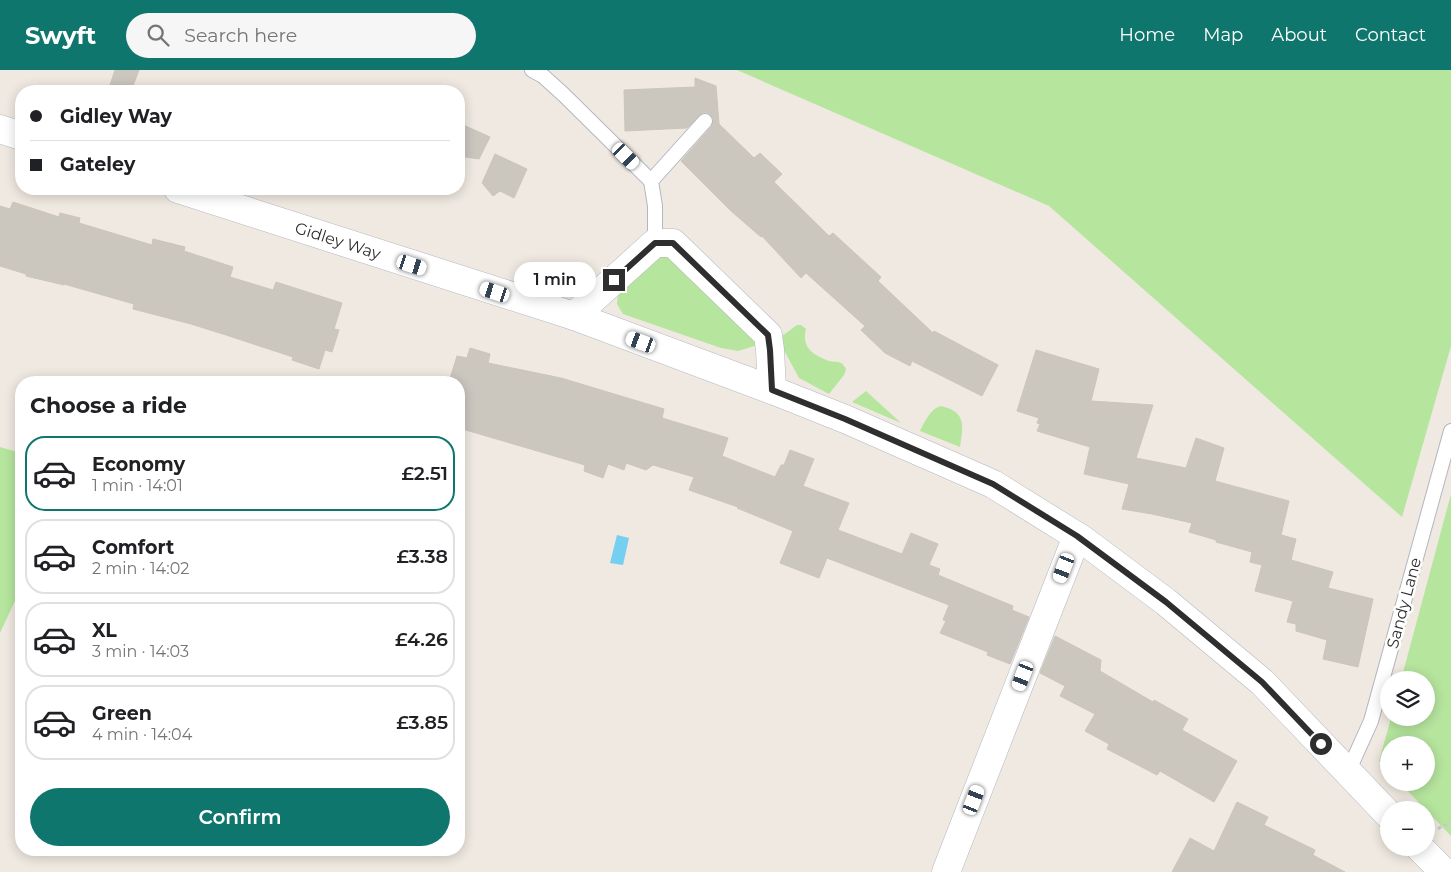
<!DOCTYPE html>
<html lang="en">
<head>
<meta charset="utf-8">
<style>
	:root { --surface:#fff; --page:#f6f6f6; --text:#202124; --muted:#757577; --line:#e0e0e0; --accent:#0f766e }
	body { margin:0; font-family:Montserrat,sans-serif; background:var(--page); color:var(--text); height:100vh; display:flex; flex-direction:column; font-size:19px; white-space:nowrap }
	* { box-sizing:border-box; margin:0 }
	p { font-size:16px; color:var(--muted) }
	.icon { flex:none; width:28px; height:28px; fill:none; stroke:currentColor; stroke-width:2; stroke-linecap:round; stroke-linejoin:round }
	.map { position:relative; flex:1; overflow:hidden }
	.sheet { position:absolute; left:15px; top:306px; width:450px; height:480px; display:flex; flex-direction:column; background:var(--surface); border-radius:20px; box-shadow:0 2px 12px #0003 }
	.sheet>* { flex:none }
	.top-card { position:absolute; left:15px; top:15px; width:450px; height:110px; border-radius:20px; box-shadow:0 2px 12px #0003; display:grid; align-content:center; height:110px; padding:0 15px; background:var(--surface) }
	.fabs { position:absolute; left:1380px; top:601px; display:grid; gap:10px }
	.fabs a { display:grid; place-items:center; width:55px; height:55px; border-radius:50%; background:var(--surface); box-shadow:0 2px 12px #0003; font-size:25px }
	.end { position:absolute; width:22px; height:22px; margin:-11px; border:6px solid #2e2e2e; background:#fff; box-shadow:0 0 0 2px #fff }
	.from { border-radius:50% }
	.bubble { position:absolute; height:35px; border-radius:18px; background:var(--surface); box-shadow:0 2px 12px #0003; font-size:16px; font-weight:600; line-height:35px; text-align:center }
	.car { position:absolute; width:15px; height:30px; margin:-15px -8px; border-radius:6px; box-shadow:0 0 4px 1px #0007; background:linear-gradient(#fff 24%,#345 0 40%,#fff 0 76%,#345 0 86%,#fff 0) }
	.top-card b { display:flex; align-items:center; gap:18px; height:48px; font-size:19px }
	.top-card b+b { border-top:1px solid var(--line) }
	.top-card i { width:12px; height:12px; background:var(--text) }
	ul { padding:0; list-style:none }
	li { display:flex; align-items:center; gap:15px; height:75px; margin:0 10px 8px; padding:0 5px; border:2px solid var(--line); border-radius:20px }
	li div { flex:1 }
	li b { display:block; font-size:19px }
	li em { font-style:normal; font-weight:600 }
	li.selected { border-color:var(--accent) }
	li>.icon { width:45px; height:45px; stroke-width:1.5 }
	h2 { padding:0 15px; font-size:22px; line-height:60px }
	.action { display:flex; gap:10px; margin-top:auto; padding:10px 15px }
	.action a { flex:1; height:58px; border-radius:30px; background:var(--accent); color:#fff; font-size:20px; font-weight:600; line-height:58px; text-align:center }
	header { display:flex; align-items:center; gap:30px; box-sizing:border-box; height:70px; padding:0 25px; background:var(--accent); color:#fff }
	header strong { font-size:24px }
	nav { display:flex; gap:28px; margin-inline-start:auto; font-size:18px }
	.search { width:350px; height:45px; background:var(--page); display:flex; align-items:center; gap:12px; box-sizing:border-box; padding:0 18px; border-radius:28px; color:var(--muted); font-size:19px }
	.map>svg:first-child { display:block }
	.green { fill:#b6e59e }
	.water { fill:#75cff0 }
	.building { fill:#cbc7bf; stroke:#cbc5ba }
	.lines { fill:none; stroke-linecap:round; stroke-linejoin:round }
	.service-casing { stroke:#b4b7c1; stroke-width:16 }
	.minor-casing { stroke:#b4b7c1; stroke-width:29 }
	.path { stroke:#c9c9c9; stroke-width:3; stroke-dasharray:4 2.5; stroke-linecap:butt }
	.service { stroke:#fff; stroke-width:14 }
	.minor { stroke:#fff; stroke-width:28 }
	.route { stroke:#2e2e2e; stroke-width:6 }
	.labels { text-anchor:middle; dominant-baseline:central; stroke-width:5; stroke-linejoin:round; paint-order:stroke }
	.street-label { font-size:16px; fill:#2e2e2e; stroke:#fff }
</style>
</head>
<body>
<header>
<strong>Swyft</strong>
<div class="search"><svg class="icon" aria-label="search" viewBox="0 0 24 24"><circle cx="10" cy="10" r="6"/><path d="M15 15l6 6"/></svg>Search here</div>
<nav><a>Home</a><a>Map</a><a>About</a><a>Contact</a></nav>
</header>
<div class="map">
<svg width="1451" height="802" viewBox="0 0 1451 802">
	<rect width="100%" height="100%" fill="#efe9e1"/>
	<!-- green -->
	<path class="green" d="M737,0H1451V276L1402,447L1049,136Z
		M673,184L761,274L738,281L721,278L623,244L617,234L618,223L650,189Z
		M797,255H801L806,259C801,277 813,285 829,291C832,292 838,291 841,293C842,293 846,298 846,299L844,305L829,324L799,308L778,269Z
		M866,321L901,353L852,332Z
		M941,336C967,342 963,356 960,377L920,361C924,352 931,338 941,336Z
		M0,377L21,383V518L0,563Z
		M1451,424V766L1400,713L1426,712V675H1389V701L1379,691L1391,648H1426V610H1401Z"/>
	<!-- water -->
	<path class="water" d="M617,465L629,468L623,495L610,493Z"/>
	<!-- building -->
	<path class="building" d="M115,0H139L131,21H108Z
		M695,8L716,16L719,54L754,88L760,83L782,104L774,112L829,166L833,163L881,207L878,211L933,263L934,261L998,295L982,326L912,291L910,296L885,283L861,260L865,256L806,203L801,208L762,166L761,167L731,141L681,91L712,56L713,49L710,44L706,42L702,43L687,58L625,61L624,20L695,17Z
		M459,53L490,67L479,89L459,86Z
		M495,84L527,99L514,128L500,121L493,126L482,113Z
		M13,132L59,147L60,143L80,148L79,153L152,175L153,169L185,177L184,181L233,197L230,207L273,220L276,212L342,233L334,259L339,260L332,282L325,280L319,299L292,290L293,287L226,265L191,254L133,239L134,234L64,214V215L26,206V204L0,196V136L10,139Z
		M470,278L490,284L488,293L561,308L664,339L662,348L728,368L722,386L775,407L781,395H784L790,380L814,389L803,416L849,433L838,460L902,484L911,463L938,474L929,495L940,499L938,505L1013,536L1012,540L1029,547L1010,594L987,585L988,582L940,563L946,551L943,550L949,535L827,488L819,508L780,493L793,461L737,438L738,437L689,420L694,407L653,395L646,400L626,393L624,400L608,394L603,408L584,401L585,395L459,358V312H449L457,286L467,288Z
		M1036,280L1099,299L1091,331L1153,335L1136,388L1186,398L1196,368L1224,378L1215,411L1289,431L1281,465L1296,469L1291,490L1333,502L1328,518L1373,529L1358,597L1323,589L1327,570L1296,561V554L1287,552L1293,531L1255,521L1262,495L1250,492L1252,482L1216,472V470L1189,462L1192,453L1152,444L1122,439L1129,414L1084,404L1090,377L1037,361L1040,354L1037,353L1039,348L1017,341Z
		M1055,566L1101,590L1100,601L1153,632L1154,630L1188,649L1182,660L1237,691L1214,732L1160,701L1157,705L1107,679L1109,674L1085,661L1095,644L1060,626L1065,616L1040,603Z
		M1237,732L1268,747L1264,755L1315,780L1313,785L1345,802H1172L1190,768L1214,781Z"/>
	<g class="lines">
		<!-- service casing -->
		<g class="service-casing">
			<path id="service" d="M532,0L543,6L564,25L651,111L655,136V173
				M651,111L705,51
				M1348,702L1371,651L1451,361"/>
		</g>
		<!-- minor casing -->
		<g class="minor-casing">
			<g id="minor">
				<path d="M0,59L21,66"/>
				<path id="s1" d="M178,119L574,246L772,320L845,349L993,414L1083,470L1166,532L1262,612L1389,745"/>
				<path d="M574,246L655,173H673L768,265L770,280L772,320"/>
				<path d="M1420,778L1444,802"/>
				<path d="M946,802L1077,466"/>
			</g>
		</g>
		<!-- path -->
		<path class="path" d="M1438,759L1442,756L1451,754"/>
		<!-- service -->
		<use href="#service" class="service"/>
		<!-- minor -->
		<use href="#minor" class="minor"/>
	</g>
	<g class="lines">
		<!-- route -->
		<path class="route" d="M614,210L655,173H673L768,265L770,280L772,320L845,349L993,414L1077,466L1166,532L1262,612L1321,674"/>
	</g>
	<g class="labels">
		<!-- street labels -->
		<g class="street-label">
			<text stroke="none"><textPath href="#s1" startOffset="168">Gidley Way</textPath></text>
			<text transform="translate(1404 533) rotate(-75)">Sandy Lane</text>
		</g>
	</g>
</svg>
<div class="fabs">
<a><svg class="icon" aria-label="layers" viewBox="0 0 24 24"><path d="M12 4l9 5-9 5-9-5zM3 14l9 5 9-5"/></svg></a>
<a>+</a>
<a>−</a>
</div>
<i class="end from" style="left:1321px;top:674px"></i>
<i class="end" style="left:614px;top:210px"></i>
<div class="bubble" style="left:514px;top:192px;width:82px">1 min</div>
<i class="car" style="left:626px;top:86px;rotate:135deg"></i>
<i class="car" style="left:412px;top:195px;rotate:108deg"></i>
<i class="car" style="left:495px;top:222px;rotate:288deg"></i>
<i class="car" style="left:641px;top:272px;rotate:290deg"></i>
<i class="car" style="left:1064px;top:498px;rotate:201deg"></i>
<i class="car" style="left:1023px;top:606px;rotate:201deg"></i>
<i class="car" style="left:974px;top:730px;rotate:21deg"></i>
<div class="top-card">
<b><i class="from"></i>Gidley Way</b>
<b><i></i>Gateley</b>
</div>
<section class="sheet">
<h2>Choose a ride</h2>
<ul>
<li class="selected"><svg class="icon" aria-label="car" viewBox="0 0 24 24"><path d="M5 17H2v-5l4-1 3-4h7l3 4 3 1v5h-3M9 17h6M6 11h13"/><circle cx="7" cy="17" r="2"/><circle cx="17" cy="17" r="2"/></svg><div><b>Economy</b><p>1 min · 14:01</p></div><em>£2.51</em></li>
<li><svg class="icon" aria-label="car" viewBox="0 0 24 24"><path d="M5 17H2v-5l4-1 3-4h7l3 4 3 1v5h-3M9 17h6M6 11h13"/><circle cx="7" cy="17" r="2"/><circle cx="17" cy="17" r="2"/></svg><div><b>Comfort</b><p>2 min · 14:02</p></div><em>£3.38</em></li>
<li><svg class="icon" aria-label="car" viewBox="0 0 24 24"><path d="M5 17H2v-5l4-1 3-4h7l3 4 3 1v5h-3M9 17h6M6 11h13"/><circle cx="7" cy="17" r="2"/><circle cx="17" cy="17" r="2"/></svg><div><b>XL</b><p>3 min · 14:03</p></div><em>£4.26</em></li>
<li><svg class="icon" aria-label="car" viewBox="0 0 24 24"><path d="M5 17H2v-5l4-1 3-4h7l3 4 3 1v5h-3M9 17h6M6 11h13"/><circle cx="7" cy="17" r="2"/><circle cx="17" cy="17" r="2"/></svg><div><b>Green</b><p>4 min · 14:04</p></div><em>£3.85</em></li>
</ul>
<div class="action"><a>Confirm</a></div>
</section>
</div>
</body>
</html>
